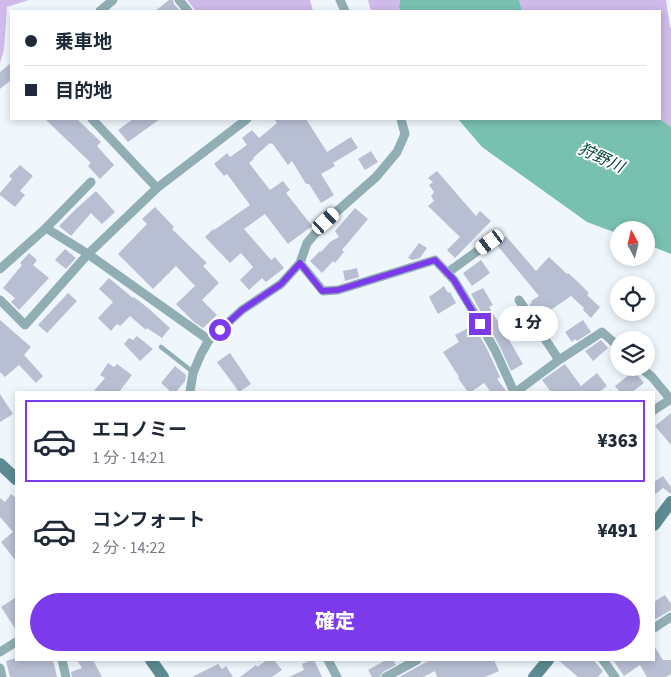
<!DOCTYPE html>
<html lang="ja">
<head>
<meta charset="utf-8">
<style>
	:root { --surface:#fff; --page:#f6f6f7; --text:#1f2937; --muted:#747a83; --line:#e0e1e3; --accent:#7c3aed }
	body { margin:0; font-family:"Source Sans 3","Noto Sans JP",sans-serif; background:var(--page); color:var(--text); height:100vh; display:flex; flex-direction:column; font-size:19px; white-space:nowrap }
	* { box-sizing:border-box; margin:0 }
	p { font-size:16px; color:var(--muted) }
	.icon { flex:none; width:28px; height:28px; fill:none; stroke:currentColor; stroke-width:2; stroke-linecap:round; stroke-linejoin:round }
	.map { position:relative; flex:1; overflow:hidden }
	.panel { position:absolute; left:15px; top:391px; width:640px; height:270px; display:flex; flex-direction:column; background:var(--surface); border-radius:0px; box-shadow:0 2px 8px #0003 }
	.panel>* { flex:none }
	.hud { position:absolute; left:10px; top:10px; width:651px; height:110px; border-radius:0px; box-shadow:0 2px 8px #0003; display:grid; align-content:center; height:110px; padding:0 15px; background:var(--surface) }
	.needle { width:32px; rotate:353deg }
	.controls { position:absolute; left:610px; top:221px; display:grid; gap:10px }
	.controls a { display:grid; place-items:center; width:45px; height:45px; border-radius:50%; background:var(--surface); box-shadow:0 2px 8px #0003; font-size:25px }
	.end { position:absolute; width:22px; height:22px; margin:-11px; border:6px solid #7c3aed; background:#fff; box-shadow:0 0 0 2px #fff }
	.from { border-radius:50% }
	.bubble { position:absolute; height:35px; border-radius:18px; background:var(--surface); box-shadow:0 2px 8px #0003; font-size:16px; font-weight:800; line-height:35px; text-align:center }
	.car { position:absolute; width:15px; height:30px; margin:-15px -8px; border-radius:6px; box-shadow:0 0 4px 1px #0007; background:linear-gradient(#fff 24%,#345 0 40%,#fff 0 76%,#345 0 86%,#fff 0) }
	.hud b { display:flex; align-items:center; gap:18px; height:48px; font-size:19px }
	.hud b+b { border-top:1px solid var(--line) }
	.hud i { width:12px; height:12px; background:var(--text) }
	ul { padding:9px 0 0; list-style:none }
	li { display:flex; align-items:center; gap:15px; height:82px; margin:0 10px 8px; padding:0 5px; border:2px solid transparent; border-radius:0px }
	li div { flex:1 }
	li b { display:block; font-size:19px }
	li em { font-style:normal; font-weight:800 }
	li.current { border-color:var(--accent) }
	li>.icon { width:45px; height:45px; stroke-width:1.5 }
	.button { display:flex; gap:10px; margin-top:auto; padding:10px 15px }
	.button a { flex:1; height:58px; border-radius:30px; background:var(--accent); color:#fff; font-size:20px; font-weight:800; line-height:58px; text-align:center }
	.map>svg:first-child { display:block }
	.green { fill:#cfbaeb }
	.water { fill:#78c0b0 }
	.building { fill:#b9bfd3 }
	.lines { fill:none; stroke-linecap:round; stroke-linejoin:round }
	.service { stroke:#90aeb3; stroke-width:4.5 }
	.minor { stroke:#90aeb3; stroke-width:9 }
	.secondary { stroke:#5c8b93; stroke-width:12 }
	.route { stroke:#7c3aed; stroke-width:6 }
	.labels { text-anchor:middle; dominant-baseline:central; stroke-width:4; stroke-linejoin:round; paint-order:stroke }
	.water-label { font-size:16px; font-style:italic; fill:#05483d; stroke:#fff }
</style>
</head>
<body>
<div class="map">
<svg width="671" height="677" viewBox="0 0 671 677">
	<rect width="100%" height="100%" fill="#eff7fd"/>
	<!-- green -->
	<path class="green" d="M0,0H29L7,7L4,50L0,63Z
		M187,0H310L313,11H196Z
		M368,0H400L399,7L401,11H371Z
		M519,0H666L670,27L671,28V127L660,119V11H522Z"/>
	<!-- water -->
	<path class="water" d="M400,0H519L522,11H401L399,7Z
		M458,119H660L671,127V254L646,244V230H619V234L587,222L482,147Z"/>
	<!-- building -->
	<path class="building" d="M169,0H173L174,4L180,11H155Z
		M11,63V80L0,89V72Z
		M45,119H77L101,142L97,146L114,165L100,179L88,166L91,163Z
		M133,119H160L128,142L118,130Z
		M274,119H306L327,152L351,137L358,148L333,163L335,166L321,174L334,195L321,203L309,184H306L292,161L288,165L272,143L271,144L270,143L253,158L254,159L249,163L270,190L283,181L290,190L286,193L312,226L288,244L265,214L244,229L271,260L275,257L284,268L266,282L262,278L249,290L240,280L253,267L241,253L230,263L205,237L213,229L214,230L250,205L227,174L224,176L214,164L227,153L230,157L247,145L242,138L252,130L259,138L277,123Z
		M371,151L378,162L365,170L358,159Z
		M20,165L33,176L20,191L25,195L15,207L0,195V193L12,179L9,176Z
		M437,171L476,216L480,211L491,221L455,258L447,250L460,237L428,206L434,201L431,196L434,192L429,185L433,182L428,178Z
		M96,191L115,212L102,224L91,213L71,236L59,226L77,208Z
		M155,207L174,227L172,229L207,263L203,266L219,283L202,300L217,315L203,328L194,322L176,304L195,286L176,266L153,289L118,254L147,224L142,219Z
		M355,208L368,219L342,250L344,252L335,263L333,261L322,273L310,261L320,251L321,252L330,242L339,237L335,231Z
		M506,236L536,271L549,257L567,274L568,273L576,280L589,293L587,295L600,307L591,318L583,310L584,308L571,296L542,316L540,315L538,317L529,304L532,303L531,301L539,296L496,244Z
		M419,243L427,248L420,258L412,260L408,258Z
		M65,249L76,258L66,269L55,260Z
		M29,253L37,260L33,265L49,278L19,310L11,302L15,298L3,288L22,265L20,263Z
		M481,260L490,273L472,286L463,273Z
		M357,268L359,277L345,281L343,271Z
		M109,278L133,298L134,297L148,308L170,328L162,338L147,328L146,330L130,316L120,326L117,324L111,331L98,318L113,302L99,289Z
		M444,286L448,293L450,292L456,303L438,314L429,297Z
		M483,288L493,305L489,307L499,323L519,311L527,324L508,338L523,364L511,371L500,347L471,294Z
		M68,293L77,301L47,333L38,325Z
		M0,320L31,347L24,355L43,376L36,383L19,365L5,377L0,372Z
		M583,320L591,332L577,341L575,339L572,342L565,332Z
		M474,325L489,353L500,377L497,379L507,392H491L484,383L471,392H468L458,378L459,377L443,352L459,342L455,335Z
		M137,336L153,349L140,361L124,344L129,338L133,340Z
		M601,340L608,348L593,361L585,351Z
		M230,353L251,384L239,392L217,362Z
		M108,363L114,367L117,364L132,375L119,392H93L105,378L100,375Z
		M565,364L581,386L597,373L607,386L599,392H551L542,380Z
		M175,366L186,375L185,381L176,392H171L161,383Z
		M634,371L644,383L632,392H620L615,386Z
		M0,394L13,414L0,422Z
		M671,413V445L655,426Z
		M663,476L671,487V494L663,488L654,495V482Z
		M11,494L16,498V561L1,542L13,532L0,517V498L5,502Z
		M665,595L671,604V610L654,620V602Z
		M16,597V630L1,607Z
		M654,646L663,660H671V674L666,677H647L640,665L624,676L613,660H654Z
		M16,658V660H53L57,677H10L6,661Z
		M77,660H93L102,677H72L71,672L82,668Z
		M267,660H274L282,670L272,677H240L256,665L257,667Z
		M311,660H314L322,677H289L304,670L302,664Z
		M386,660H393L396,665L383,672L380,677H372L368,670Z
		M430,660H494L499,671L485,677H437L435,671L423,677H399Z
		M558,660H593L603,671L598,677H578Z
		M218,664L222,669L226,666L233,677H192Z"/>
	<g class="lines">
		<!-- service -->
		<path class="service" d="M161,347L193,372"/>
		<!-- minor -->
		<path class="minor" d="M179,0L188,11
			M340,0L345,11
			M100,11L113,0
			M92,119L157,188
			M46,228L91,182
			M300,263L323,291L338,290L435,260L454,280L473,311L495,350L514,392
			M0,269L46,228L88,254L209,340
			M447,273L490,242
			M0,300L25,325L88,254L157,188L247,119
			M519,300L559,360
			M641,368L652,377L671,400
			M190,392L193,373L201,354L209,340L242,310L281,284L300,263L307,243L326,221L376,177L397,152L405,134L401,119
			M516,392L559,360L602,332L619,347
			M654,410L671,399
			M654,628L671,617
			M0,652L16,642
			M62,660L66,677
			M328,660L337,677
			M603,660L615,677
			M0,668L2,677
			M386,677L417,660"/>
		<!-- secondary -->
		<path class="secondary" d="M0,464L16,479
			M654,525L671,502
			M151,660L163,677
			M534,677L548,660"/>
	</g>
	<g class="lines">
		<!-- route -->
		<path class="route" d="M220,330L242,310L281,284L300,263L322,291L338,290L435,260L454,280L480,324"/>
	</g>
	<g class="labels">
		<!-- water labels -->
		<g class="water-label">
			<text transform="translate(601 158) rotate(25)">狩野川</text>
		</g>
	</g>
</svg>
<div class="controls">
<a><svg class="needle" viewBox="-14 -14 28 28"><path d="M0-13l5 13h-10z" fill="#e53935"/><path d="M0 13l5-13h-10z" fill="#747a83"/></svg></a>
<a><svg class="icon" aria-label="locate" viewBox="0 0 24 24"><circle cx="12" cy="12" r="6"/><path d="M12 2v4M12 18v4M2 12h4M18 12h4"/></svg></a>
<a><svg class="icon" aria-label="layers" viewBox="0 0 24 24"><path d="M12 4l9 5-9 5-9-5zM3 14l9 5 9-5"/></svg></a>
</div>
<i class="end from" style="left:220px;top:330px"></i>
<i class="end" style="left:480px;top:324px"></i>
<div class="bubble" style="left:498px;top:306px;width:60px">1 分</div>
<i class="car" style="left:326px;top:221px;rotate:48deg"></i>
<i class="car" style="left:490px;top:242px;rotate:234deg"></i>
<div class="hud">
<b><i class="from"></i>乗車地</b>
<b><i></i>目的地</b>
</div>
<section class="panel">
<ul>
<li class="current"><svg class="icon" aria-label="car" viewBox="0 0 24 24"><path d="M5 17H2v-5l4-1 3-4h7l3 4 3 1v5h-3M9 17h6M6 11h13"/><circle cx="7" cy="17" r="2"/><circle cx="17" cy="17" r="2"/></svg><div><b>エコノミー</b><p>1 分 · 14:21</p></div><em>¥363</em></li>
<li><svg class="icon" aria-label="car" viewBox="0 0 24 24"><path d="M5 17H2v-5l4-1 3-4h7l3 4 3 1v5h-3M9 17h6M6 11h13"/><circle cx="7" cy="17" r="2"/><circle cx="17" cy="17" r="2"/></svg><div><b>コンフォート</b><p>2 分 · 14:22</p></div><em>¥491</em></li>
</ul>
<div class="button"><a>確定</a></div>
</section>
</div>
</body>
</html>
